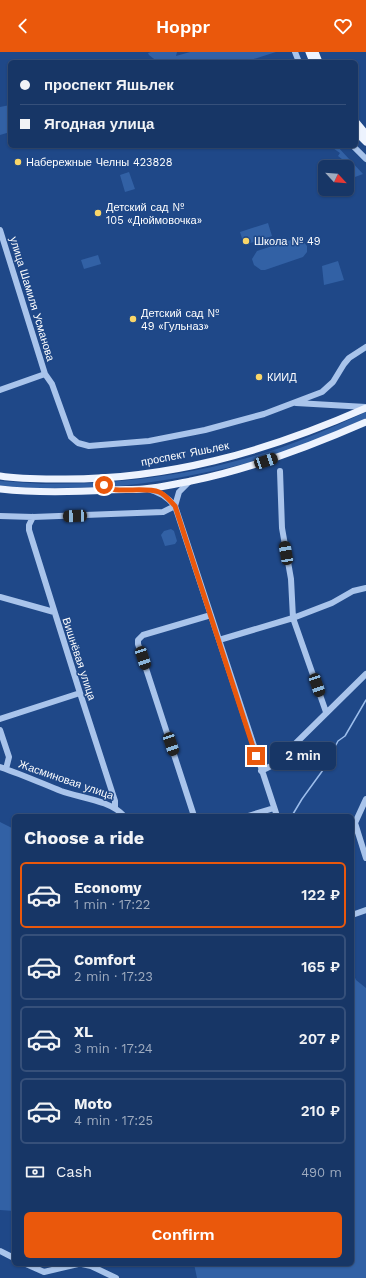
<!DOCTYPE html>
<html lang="en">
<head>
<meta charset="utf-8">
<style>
	:root { --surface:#173666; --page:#203e6c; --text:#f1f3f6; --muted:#9eabbf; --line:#36507a; --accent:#ea580c }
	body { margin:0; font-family:"Work Sans",sans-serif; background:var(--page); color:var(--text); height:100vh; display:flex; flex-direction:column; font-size:15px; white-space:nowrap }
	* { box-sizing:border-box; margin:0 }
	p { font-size:13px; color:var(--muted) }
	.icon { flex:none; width:22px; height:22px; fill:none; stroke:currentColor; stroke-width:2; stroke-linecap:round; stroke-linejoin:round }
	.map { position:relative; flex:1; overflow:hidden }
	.panel { position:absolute; left:12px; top:762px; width:342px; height:452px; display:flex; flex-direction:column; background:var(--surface); border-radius:6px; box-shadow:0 1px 3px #0004,0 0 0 1px var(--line) }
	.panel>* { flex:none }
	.guide { position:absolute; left:8px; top:8px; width:350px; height:88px; border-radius:6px; box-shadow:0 1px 3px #0004,0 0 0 1px var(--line); display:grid; align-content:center; height:88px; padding:0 12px; background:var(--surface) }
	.needle { width:26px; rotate:116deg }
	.fabs { position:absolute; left:318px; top:108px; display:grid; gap:8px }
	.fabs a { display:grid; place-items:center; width:36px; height:36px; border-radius:6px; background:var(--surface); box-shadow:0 1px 3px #0004,0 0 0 1px var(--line); font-size:20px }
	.end { position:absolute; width:18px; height:18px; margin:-9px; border:5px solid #ea580c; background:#fff; box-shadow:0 0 0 2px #fff }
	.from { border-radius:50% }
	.bubble { position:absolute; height:28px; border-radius:6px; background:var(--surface); box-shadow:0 1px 3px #0004,0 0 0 1px var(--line); font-size:13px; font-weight:600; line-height:28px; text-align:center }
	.car { position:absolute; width:12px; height:24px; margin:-12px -6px; border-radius:5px; box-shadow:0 0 3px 1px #0007; background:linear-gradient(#222 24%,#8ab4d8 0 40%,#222 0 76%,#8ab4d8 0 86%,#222 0) }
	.guide b { display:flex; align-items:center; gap:14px; height:38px; font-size:15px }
	.guide b+b { border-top:1px solid var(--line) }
	.guide i { width:10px; height:10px; background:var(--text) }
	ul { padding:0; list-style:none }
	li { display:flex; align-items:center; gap:12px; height:66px; margin:0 8px 6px; padding:0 4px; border:2px solid var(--line); border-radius:6px }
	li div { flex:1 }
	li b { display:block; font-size:15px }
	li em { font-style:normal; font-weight:600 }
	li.active { border-color:var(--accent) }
	li>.icon { width:36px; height:36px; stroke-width:1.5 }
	h2 { padding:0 12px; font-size:18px; line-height:48px }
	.pay { display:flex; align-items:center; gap:10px; height:44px; padding:0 12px; font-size:15px }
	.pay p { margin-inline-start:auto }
	.primary-button { display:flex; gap:8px; margin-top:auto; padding:8px 12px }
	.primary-button a { flex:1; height:46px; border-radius:6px; background:var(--accent); color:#fff; font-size:16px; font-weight:600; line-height:46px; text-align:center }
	header { display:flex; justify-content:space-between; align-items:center; height:52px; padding:0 12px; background:var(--accent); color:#fff; font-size:18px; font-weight:600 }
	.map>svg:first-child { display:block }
	.green { fill:#3261a5 }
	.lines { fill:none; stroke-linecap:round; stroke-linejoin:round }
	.stream { stroke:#9dbeec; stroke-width:1.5 }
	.minor { stroke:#a9c4eb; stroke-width:6 }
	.major { stroke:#edf3fe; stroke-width:7 }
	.route { stroke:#ea580c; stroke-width:5 }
	.poi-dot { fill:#f9d669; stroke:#1f4888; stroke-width:1.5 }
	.labels { text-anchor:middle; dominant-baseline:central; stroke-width:3; stroke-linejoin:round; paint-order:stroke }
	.poi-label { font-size:11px; fill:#fff; stroke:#1f4888; text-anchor:start }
	.street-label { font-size:11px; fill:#fff; stroke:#1f4888 }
</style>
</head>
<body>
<header><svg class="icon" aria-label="back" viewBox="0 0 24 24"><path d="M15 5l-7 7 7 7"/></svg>Hoppr<svg class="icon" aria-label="heart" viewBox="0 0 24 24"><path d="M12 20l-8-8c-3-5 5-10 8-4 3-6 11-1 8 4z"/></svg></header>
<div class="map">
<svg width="366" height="1226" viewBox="0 0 366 1226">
	<rect width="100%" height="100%" fill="#1f4888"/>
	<!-- green -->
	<path class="green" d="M151,0H177L176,4L190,0H276L244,10H236L235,8L230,10H158L149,3L148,1Z
		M10,53V80L0,83V55Z
		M330,94H337L363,122L347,128L355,117L338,104L340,101Z
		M129,120L135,137L125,140L120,123Z
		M268,171L272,184L244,193L240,180Z
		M297,186L302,188L307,194V200L303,205L265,218H261L254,213L252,207L257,199Z
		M98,203L101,212L84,217L81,208Z
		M338,209L344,228L324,233L322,214Z
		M366,360V366C339,378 312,390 284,400C267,406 249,411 231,415C191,424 152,431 111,435L108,431L110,430C156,426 202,419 247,406C288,395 327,378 366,360Z
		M0,429L42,432L101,431V435C67,436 34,437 0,434Z
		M171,477L174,479L177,489L175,492L165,494L161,483L164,479Z
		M0,770L14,777V1159L0,1158Z
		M352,921H353L356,928L366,936V1226H197L194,1212H352Z"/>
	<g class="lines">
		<!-- stream -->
		<path class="stream" d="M293,762L302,747L323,718L338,689L345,684L366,648"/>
		<!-- minor -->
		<path class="minor" d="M295,0L299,10
			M353,94L366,107
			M0,178L45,322L52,332L71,385L78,391L89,394L149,389L205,378L264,362L322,340L333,330L344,312L349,306L366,295
			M0,338L45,322
			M296,351L366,355
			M280,419L282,476L291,527L293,566L326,660
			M148,437C160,440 167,445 175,454L277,764
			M175,454L179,440L190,429
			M0,464L33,465L163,460L175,454
			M33,465L29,473V478L80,641L115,749V756
			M0,545L54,560
			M219,588L293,566L332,551L353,539L366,536
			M0,667L80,641
			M0,678L9,705L6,717
			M0,715C21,722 41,731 61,739C80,746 110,748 124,764
			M261,719L285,707L296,691L366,622
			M366,747L355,771L366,806
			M194,764L138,592V588L143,583L211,563
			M248,764L274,756
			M352,863L366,858
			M0,1199L14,1206
			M26,1212L44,1220
			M82,1212L91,1214L116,1226
			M44,1220L78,1212"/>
		<!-- major -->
		<path class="major" d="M309,0L313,10
			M315,0L319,10
			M356,70L366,82
			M356,80L366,90
			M0,424C18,427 36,427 55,427C165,429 266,400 366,356
			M0,437C36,441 73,440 109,438C120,437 132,438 143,437C158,436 175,432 191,429C251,417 309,395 366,370"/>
	</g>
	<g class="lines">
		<!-- route -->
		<path class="route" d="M104,433C112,443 144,434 159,440C166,443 170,449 175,454L256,704"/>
	</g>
	<!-- markers -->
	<g class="poi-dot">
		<circle cx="18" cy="110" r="4"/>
		<circle cx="98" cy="161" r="4"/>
		<circle cx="246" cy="189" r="4"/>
		<circle cx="133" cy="267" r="4"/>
		<circle cx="259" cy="325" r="4"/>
	</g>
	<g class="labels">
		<!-- poi labels -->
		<g class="poi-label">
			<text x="26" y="110">Набережные Челны 423828</text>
			<text x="106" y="155">Детский сад №<tspan x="106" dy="13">105 «Дюймовочка»</tspan></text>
			<text x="254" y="189">Школа № 49</text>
			<text x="141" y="261">Детский сад №<tspan x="141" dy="13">49 «Гульназ»</tspan></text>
			<text x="267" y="325">КИИД</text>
		</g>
		<!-- street labels -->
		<g class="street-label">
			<text transform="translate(32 247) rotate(73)">улица Шамиля Усманова</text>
			<text transform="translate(185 402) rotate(-11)">проспект Яшьлек</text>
			<text transform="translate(79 607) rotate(72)">Вишнёвая улица</text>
			<text transform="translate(66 728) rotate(19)">Жасминовая улица</text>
		</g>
	</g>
</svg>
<div class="fabs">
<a><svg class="needle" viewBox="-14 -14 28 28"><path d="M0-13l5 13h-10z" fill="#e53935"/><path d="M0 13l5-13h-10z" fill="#9eabbf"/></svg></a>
</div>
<i class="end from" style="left:104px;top:433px"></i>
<i class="end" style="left:256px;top:704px"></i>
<div class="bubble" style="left:270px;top:690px;width:66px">2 min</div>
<i class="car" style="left:266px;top:409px;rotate:72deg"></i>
<i class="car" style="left:75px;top:464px;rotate:268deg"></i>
<i class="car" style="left:286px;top:501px;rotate:350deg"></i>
<i class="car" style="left:143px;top:606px;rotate:162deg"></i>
<i class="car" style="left:317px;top:633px;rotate:161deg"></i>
<i class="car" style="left:171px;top:692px;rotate:162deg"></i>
<div class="guide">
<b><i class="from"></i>проспект Яшьлек</b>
<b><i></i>Ягодная улица</b>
</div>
<section class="panel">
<h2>Choose a ride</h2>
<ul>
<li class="active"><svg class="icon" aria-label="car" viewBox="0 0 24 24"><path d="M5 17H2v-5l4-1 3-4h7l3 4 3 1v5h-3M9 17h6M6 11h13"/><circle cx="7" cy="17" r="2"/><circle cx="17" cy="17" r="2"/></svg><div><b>Economy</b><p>1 min · 17:22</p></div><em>122 ₽</em></li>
<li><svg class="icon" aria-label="car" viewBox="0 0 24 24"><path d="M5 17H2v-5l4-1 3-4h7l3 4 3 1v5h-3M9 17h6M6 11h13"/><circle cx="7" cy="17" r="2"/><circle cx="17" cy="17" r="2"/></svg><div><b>Comfort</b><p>2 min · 17:23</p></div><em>165 ₽</em></li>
<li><svg class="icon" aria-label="car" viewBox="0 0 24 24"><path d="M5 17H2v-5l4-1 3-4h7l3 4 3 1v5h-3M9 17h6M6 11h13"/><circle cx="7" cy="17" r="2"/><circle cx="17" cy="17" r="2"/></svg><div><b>XL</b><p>3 min · 17:24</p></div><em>207 ₽</em></li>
<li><svg class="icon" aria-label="car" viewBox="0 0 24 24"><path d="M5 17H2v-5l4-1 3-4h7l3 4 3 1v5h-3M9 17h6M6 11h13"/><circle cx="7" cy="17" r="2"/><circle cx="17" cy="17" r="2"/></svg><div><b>Moto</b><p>4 min · 17:25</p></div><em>210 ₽</em></li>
</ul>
<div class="pay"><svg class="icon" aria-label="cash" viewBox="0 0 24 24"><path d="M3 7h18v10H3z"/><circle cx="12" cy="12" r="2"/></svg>Cash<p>490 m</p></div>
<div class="primary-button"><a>Confirm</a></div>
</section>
</div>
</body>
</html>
